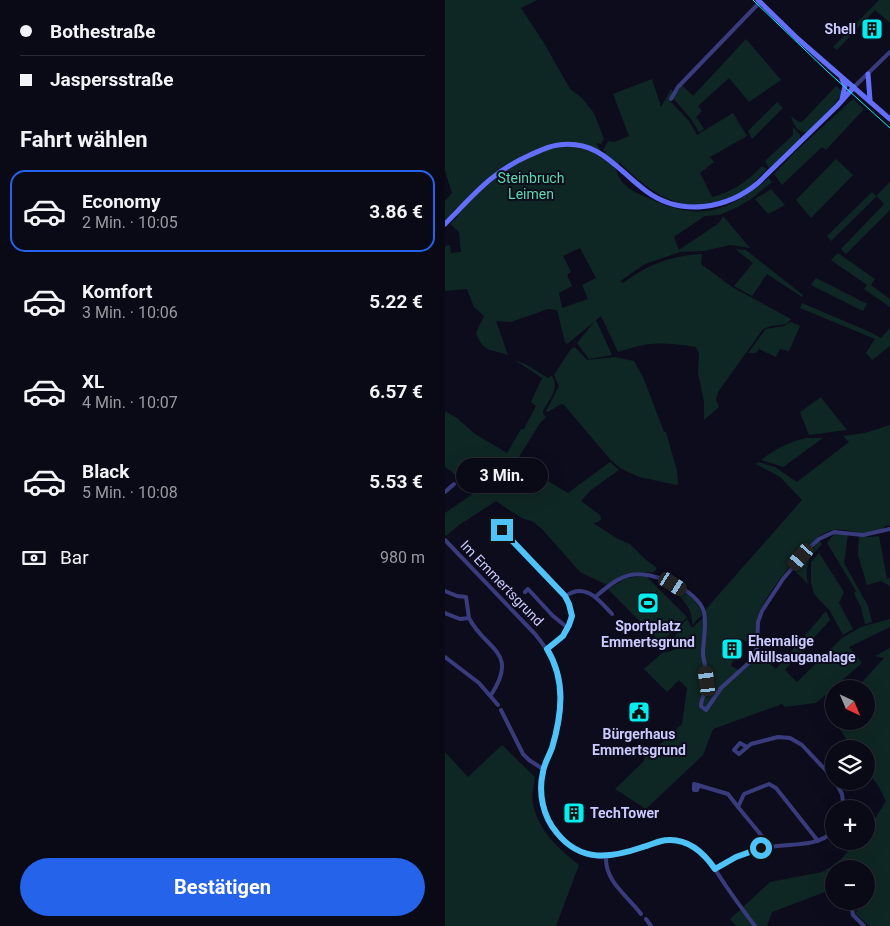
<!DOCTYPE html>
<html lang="de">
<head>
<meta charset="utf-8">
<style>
	:root { --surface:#0a0916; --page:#181723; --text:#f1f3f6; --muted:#999aa1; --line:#2a2a35; --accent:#2563eb }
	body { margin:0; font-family:Roboto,sans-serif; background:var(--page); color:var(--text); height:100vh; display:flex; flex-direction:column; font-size:19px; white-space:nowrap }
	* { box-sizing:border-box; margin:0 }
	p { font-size:16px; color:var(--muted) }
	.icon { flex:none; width:28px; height:28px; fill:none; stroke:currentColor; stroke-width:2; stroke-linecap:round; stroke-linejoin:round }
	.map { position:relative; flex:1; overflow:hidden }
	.sheet { display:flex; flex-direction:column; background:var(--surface); width:445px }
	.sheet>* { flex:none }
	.banner { display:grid; align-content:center; height:110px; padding:0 20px; background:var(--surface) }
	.needle { width:32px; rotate:136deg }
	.buttons { position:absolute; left:380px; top:680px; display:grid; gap:10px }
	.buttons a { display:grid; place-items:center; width:50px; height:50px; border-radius:50%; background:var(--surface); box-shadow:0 5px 20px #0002,0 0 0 1px var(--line); font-size:25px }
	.end { position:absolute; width:22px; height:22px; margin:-11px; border:6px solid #4fc3f7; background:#111; box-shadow:0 0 0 2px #111 }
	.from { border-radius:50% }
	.bubble { position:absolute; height:35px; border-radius:18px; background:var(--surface); box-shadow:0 5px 20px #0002,0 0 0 1px var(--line); font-size:16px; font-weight:700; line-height:35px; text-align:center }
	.car { position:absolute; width:15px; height:30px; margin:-15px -8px; border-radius:6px; box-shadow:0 0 4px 1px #0007; background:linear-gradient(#222 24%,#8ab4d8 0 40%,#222 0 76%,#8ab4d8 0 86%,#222 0) }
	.banner b { display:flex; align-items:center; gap:18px; height:48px; font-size:19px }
	.banner b+b { border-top:1px solid var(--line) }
	.banner i { width:12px; height:12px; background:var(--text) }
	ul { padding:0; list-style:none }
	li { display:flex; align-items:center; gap:15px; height:82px; margin:0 10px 8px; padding:0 10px; border:2px solid transparent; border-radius:15px }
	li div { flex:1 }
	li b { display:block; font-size:19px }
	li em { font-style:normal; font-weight:700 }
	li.on { border-color:var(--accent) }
	li>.icon { width:45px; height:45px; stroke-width:1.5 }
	h2 { padding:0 20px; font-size:22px; line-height:60px }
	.pay { display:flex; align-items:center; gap:12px; height:55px; padding:0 20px; font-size:19px }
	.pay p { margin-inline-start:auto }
	.button { display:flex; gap:10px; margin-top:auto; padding:10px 20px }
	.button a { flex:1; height:58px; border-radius:30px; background:var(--accent); color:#fff; font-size:20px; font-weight:700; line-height:58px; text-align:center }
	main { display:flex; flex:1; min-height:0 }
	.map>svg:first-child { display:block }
	.green { fill:#0f2724; fill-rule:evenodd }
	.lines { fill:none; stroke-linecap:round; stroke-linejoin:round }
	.street { stroke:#383c7c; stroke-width:4 }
	.secondary { stroke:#636ffb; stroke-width:5 }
	.tram { stroke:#05eeee; stroke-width:1 }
	.route { stroke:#4fc3f7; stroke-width:6 }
	.labels { text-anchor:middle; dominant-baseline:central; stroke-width:4; stroke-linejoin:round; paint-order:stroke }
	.poi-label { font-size:14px; font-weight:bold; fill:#cacafe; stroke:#0d0c1d }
	.park-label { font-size:14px; fill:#59dbad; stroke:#0d0c1d }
	.street-label { font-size:14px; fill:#cacafe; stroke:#0d0c1d }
</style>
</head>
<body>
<main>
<section class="sheet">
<div class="banner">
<b><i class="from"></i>Bothestraße</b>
<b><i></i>Jaspersstraße</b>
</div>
<h2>Fahrt wählen</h2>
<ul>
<li class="on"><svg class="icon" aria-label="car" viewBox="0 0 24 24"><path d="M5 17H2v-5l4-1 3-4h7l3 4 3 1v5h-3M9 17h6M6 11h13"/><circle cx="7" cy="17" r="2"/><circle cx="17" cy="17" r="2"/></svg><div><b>Economy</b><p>2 Min. · 10:05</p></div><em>3.86 €</em></li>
<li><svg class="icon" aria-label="car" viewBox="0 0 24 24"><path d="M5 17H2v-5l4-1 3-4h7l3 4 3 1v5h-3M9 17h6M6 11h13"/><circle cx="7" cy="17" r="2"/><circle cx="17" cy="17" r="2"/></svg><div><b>Komfort</b><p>3 Min. · 10:06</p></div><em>5.22 €</em></li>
<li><svg class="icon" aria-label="car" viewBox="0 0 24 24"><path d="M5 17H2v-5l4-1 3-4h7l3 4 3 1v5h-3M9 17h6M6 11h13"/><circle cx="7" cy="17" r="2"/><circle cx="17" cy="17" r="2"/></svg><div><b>XL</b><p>4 Min. · 10:07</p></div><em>6.57 €</em></li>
<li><svg class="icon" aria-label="car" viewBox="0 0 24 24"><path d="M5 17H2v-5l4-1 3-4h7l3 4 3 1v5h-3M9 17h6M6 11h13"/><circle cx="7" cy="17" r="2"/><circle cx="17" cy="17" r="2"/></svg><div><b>Black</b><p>5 Min. · 10:08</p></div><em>5.53 €</em></li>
</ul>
<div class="pay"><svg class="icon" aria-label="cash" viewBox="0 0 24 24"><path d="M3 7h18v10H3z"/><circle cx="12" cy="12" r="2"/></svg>Bar<p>980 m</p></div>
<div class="button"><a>Bestätigen</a></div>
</section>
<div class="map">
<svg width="445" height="926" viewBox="0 0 445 926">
	<rect width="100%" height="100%" fill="#0d0c1d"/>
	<!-- green -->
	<path class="green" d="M0,0H92L76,8L99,43L125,89L137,98L149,113L159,139L156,144L151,143L158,154L161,152L158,150L163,141L169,142L184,136L168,94L207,79L216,107L226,89L228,92L224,100L244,121L252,135L288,113L302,136L265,157L269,162L255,173L267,197C287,192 302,182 316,167H319L322,169C313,178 304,189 293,195C245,220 210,197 176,164V162L169,166C172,171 174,179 178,183C185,191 198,196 208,200C257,222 284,211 324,178L327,182L306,199L293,207L274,215L260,216L229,237L234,250L274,223L278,216L305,248L285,245L259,251L235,252L200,264L175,281L178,283C204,264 225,256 257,254L256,264L287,287L346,319L342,324L326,326L318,329L273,392L271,399L274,407L259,420V401L253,373L254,353L251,347C219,342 204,341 173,352L156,316L151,320L167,355L144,359L132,343L149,322L122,344L120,342L112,310L103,309L66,322L51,321L63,355C45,349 38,352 31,333L39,316L29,307L22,289L0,291V246L5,245L6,253L16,252L14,232L5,224L13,216L11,208L1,220L0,219V201L7,193L0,171ZM135,248L151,278L137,285L143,299L117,308L114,293L127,286L122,275L126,272L118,256Z
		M434,0H445V23L430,10L392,50L388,47Z
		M301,39L336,80L304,102L284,78L253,106L257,111L251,117L259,129L254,132L246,119L228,98L237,85L248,96Z
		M391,86L398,92L388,106L363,132C353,134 348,124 346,116L354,122H357Z
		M408,99L419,109L381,150L377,147L337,185L329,174L350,152Z
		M332,102L338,108L307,139L303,131Z
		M348,127L355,135V139L324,168L320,161L348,135Z
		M391,159L408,175L366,218L351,200Z
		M445,182V210L401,254L396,249L439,204L432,196L386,241L382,236L427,192L431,196Z
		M326,189L340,205L323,214L310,199Z
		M290,249L301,250L358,295L357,297L322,274L307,296L289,286L308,263Z
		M393,253L430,279L426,285L445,299V307L419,289L422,285L386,260Z
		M371,278L422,304L418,311L366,285Z
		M357,303L425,332L436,338L445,328V346L427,360L421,353L430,339L355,308Z
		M346,322L355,326L344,351L335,349L331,357L314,349L311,353H303L321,329L339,326Z
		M130,347L142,360L170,357L189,361L198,377L219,432H221L232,471L233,484L232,485L194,477L175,468L165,459L119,405L116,404L103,412L101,411L114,386L109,375L126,349Z
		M70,360L80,364L103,378L107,376C115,388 104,400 98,411V414L101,417L95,423L74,457L83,467L92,473L91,474L123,493L165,462L174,470L146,490L136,501L155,515L156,519L153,522L148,523L173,539L185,544L200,559L212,568L209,572L182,573L162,585L135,572L97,529L87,521L79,519L67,512L51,501L14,525L1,536L0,535V513L29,493L6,471L0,467V411L12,418L30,434L62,453L76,429H79L91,406L86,402L97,378Z
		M376,397L378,400L402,430L364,435L355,412Z
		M445,425V526L441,525L438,529C432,530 425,533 419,533C409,533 399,528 388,530C366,533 321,594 313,615C310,625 311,636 311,646L296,639L286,666L297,672L305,665L311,653L331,669L381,611L385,620L340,670L352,682L397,638L416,627L445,619V627L404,647L417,663L371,703L340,707L337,704L268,729L258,755L201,809L170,789L199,761L201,748L204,749L203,756L237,724L242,688L234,680L222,692L199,669L217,653L226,651L232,648L226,641L233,633L229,632L242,619L247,628L258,618L261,609L357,500L335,477L311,464L313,462L330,467L352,482L404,442L398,436L420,433Z
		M361,438H378L338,467L316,460C330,449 344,442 361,438Z
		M396,533L403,534L399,563L423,606L427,622L420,624L416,607L409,593L411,591L382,543L389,534Z
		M414,536L425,537L434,536L442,579L445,578V586L436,581L422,585L413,555Z
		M374,541L377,544C364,559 359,564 363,584L348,569Z
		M374,553L399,592L394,603L408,629L398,635L385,611L369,594L366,582V562Z
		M201,576L242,617L216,643L163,589L182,578Z
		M217,580C231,586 254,598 257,615L247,625C249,604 230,594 217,580Z
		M445,648V926H424L410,913L414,909L406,901H421V869H389V892H380L327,912L322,926H291L285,919L325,882L377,872L391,864L413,841H421V833L441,801L434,787L421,769V749H408L394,728L402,721H421V689H411L439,658L430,656Z
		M57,745L90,777C89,785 86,796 88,804C94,832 114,849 134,865L111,926H0V752L23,777Z"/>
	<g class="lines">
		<!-- street -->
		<path class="street" d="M409,87L445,52
			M226,99L233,87L315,2
			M0,492L9,484
			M47,519L121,596C140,582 154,600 167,614
			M0,540L90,634C103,650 114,667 116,688C118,709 112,735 105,755C102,761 99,766 98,773C93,793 99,818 112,834C160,890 205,822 246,846C262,855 271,871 281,886C290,899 300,913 310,926
			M0,591L12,596L21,597L24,618
			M80,592L83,589L108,616L123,628
			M150,597C161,588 172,578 185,575C207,570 253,590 259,612C262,626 258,640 258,654C259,664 263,674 262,684C261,692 256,699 256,706L261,710L276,688L307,660L312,648L313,622L317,611L338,579L364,548L374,539L389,532L418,535L445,529
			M0,613L15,619L24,618C40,650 75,651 46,695
			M102,649C122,635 133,620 121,596
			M0,657L34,683L53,705
			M56,710L78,754L84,760L98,769
			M302,747L295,743L289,750L294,754L306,744L333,737L345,738L357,745L389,779
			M390,781L397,794L399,809
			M254,785L252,790H249V784L283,794L293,807
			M325,846L293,807L299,794L324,784L331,788L373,841
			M161,857C160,882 182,895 196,914
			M270,869C286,858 305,850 325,847C346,843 371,848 389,831
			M407,910L408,915L419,926
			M201,919L206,926"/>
		<!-- secondary -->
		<path class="secondary" d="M313,0L353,39L445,119
			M423,74L425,100
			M397,79L400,86L397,99
			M0,224C28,196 46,172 85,155C94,151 104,146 113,145C155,139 172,170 201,191C236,217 282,209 313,183L392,106L409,87"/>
		<!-- tram -->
		<path class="tram" d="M308,0L382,71L445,128"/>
	</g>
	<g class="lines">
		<!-- route -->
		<path class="route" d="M57,530L120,596L124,604L127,616L124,625L118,636L102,649C121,680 117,714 107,748C104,756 99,764 98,772C93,793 98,817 112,833C136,863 166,858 198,847C206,845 215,840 223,840C243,839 259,853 270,869L291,857L316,848"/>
	</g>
	<!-- icons -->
	<defs>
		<g id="building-square" transform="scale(1.125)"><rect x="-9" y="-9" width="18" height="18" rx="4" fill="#05eeee" stroke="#0d0c1d"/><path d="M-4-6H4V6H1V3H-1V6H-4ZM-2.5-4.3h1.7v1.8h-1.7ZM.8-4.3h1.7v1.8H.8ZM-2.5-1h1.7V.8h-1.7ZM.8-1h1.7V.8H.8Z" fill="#111"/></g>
		<g id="stadium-square" transform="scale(1.125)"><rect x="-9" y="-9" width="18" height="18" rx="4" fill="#05eeee" stroke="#0d0c1d"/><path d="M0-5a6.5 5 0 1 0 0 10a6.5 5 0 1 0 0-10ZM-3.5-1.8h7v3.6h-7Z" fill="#111"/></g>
		<g id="civic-square" transform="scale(1.125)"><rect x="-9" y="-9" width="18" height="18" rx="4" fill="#05eeee" stroke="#0d0c1d"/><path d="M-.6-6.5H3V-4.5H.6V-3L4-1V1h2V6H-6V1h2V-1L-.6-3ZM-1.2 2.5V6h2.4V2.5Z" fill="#111"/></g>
	</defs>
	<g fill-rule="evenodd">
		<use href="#building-square" x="427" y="29"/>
		<use href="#stadium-square" x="203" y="603"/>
		<use href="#building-square" x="287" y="649"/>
		<use href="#civic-square" x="194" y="712"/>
		<use href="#building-square" x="129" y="813"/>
	</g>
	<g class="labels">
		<!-- poi labels -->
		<g class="poi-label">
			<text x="411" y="29" text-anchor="end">Shell</text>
			<text x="203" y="626">Sportplatz<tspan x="203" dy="16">Emmertsgrund</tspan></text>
			<text x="303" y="641" text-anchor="start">Ehemalige<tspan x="303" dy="16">Müllsauganalage</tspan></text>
			<text x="194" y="734">Bürgerhaus<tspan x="194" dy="16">Emmertsgrund</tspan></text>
			<text x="145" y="813" text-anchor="start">TechTower</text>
		</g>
		<!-- park labels -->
		<g class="park-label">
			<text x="86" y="178">Steinbruch<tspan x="86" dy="16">Leimen</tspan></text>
		</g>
		<!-- street labels -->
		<g class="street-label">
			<text transform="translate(57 583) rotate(46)">Im Emmertsgrund</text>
		</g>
	</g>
</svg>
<div class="buttons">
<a><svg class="needle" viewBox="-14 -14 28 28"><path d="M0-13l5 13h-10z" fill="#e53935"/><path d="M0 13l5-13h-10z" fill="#999aa1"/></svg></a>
<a><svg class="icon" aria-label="layers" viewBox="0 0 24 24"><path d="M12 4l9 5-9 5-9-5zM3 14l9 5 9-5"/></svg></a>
<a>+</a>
<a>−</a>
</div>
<i class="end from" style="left:316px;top:848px"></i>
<i class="end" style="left:57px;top:530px"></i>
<div class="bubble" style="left:11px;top:458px;width:92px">3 Min.</div>
<i class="car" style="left:356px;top:557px;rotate:221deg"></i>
<i class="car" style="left:228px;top:584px;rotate:122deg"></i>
<i class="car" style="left:262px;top:681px;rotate:353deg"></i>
</div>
</main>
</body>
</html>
